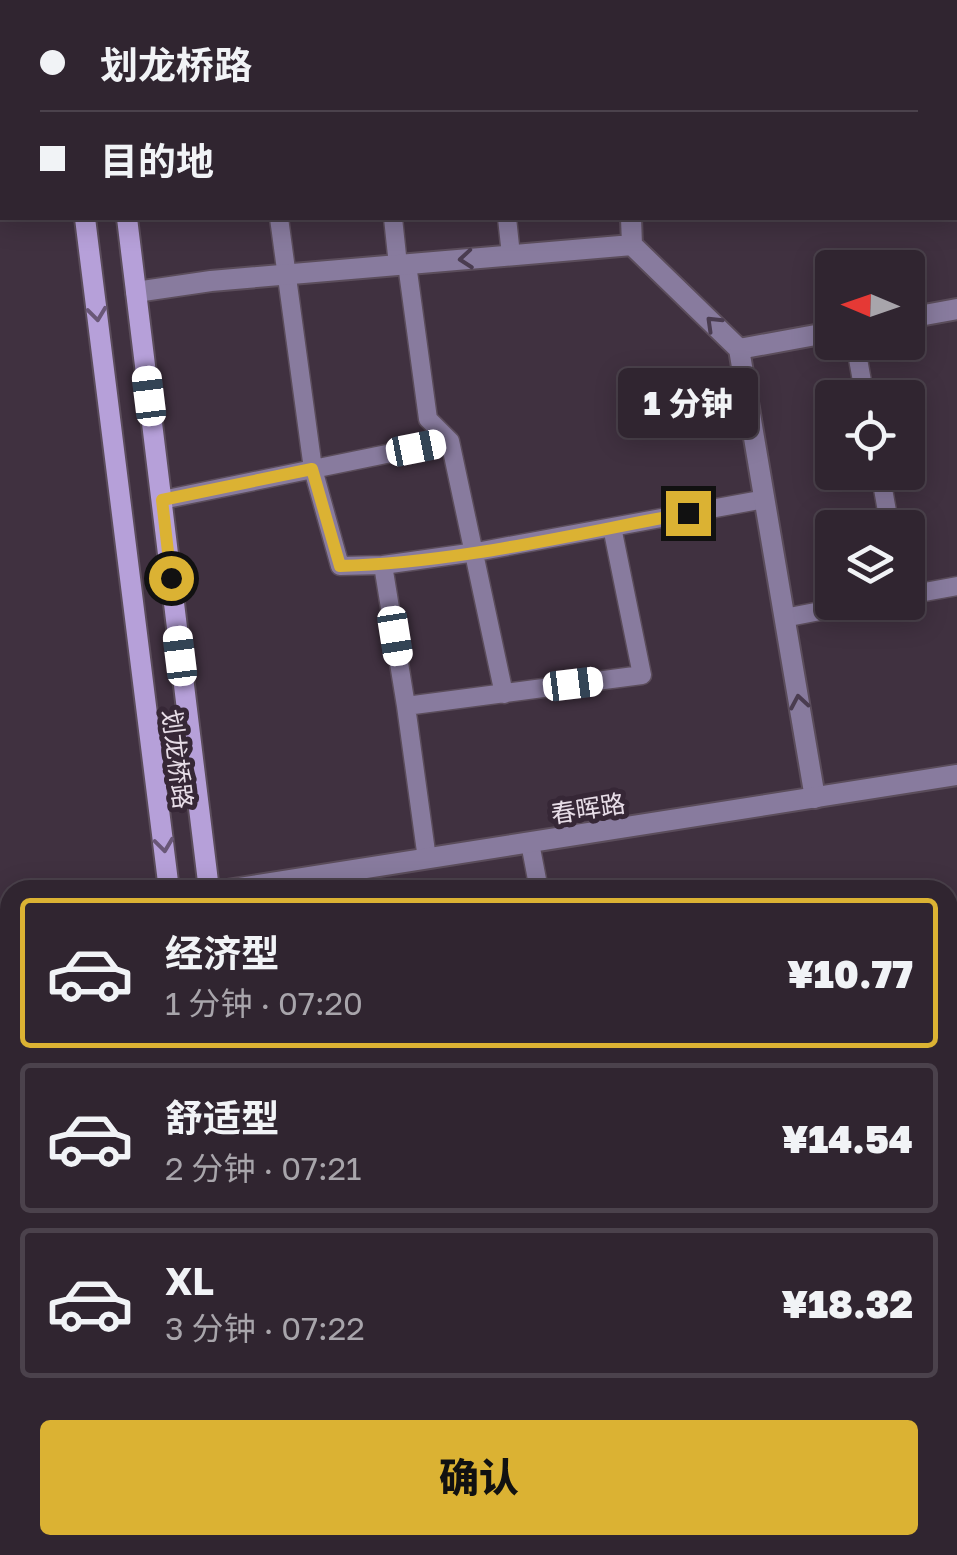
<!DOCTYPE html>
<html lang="zh">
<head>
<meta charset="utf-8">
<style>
	:root { --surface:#302530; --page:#3c313c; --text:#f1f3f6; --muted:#a8a5ab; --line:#4b424c; --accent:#dbb233 }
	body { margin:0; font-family:"Golos Text","Noto Sans SC",sans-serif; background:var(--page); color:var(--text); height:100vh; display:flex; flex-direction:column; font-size:38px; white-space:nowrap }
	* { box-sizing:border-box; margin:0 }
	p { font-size:32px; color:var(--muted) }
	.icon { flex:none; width:55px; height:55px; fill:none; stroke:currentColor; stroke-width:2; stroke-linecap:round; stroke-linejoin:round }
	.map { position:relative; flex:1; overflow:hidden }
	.side { position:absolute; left:0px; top:880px; width:958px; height:675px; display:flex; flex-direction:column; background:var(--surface); border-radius:30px 30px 0 0; box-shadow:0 5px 25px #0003,0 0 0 2px var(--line) }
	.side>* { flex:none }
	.banner { position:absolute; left:0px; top:0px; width:958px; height:220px; box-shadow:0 5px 25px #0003,0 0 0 2px var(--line); display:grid; align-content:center; height:220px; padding:0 40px; background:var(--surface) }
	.needle { width:65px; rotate:272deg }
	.controls { position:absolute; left:815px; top:250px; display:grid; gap:20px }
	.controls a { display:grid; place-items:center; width:110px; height:110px; border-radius:10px; background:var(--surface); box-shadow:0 5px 25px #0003,0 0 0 2px var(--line); font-size:50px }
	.end { position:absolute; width:45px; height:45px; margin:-22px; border:12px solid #dbb233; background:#111; box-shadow:0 0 0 5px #111 }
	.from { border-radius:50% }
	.bubble { position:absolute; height:70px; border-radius:10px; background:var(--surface); box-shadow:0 5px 25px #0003,0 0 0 2px var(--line); font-size:32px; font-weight:800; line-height:70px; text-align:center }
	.car { position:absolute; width:30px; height:60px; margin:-30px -15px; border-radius:12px; box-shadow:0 0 8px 2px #0007; background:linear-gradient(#fff 24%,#345 0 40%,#fff 0 76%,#345 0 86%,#fff 0) }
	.banner b { display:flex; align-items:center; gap:35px; height:95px; font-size:38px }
	.banner b+b { border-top:2px solid var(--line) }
	.banner i { width:25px; height:25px; background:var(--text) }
	ul { padding:18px 0 0; list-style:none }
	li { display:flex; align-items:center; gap:30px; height:150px; margin:0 20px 15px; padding:0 20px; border:5px solid var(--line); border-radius:10px }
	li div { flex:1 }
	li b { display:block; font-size:38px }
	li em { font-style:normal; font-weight:800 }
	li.current { border-color:var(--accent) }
	li>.icon { width:90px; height:90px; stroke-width:1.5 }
	.primary-button { display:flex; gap:20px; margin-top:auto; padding:20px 40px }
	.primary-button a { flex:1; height:115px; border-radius:10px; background:var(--accent); color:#111; font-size:40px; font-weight:800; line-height:115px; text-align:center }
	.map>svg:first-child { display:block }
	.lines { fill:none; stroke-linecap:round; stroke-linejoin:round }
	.service-casing { stroke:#5b4d5b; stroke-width:21 }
	.minor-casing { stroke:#5b4d5b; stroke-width:24 }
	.tertiary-casing { stroke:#5b4d5b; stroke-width:24 }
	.secondary-casing { stroke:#5b4d5b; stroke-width:24 }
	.service { stroke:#887b9e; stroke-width:18 }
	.minor { stroke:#887b9e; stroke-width:20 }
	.tertiary { stroke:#887b9e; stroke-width:20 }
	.secondary { stroke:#b6a0d9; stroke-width:20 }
	.oneway { stroke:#4a3c50 }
	.oneway2 { stroke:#695777 }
	.route { stroke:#dbb233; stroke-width:12 }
	.labels { text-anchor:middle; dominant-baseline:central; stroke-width:10; stroke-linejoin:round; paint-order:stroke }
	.street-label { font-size:25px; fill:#e7dde7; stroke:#362736 }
</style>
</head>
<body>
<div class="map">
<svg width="957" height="1555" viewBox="0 0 957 1555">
	<rect width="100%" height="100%" fill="#403140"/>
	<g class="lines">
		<!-- service casing -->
		<g class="service-casing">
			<path id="service" d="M371,0V2
				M0,25H2
				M279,218L313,469L340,566L383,565L406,706L642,675L612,527
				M393,218L398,265
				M507,218L511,255
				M407,264L428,419L450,441L504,694
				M855,342L865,398
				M880,472L890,528
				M162,500L450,441
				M383,565L476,552L765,499
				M908,595L957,586
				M784,618L867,602
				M406,706L427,859
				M530,843L539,890
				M5,1077L10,1116
				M71,1545L72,1555
				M571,1545L572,1555"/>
		</g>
		<!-- minor casing -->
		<g class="minor-casing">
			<path id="minor" d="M620,0V2
				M193,2L216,0
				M631,218L632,245L739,349L815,798
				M136,292L211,281L632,245
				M908,318L957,309
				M739,349L832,332"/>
		</g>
		<!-- tertiary casing -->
		<g class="tertiary-casing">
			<path id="tertiary" d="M227,890L957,775
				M0,927L10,925"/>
		</g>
		<!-- secondary casing -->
		<g class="secondary-casing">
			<path id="secondary" d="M58,0L59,2
				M101,0V2
				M85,218L169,890
				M127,218L209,890
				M245,1545L246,1555
				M284,1545L285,1555"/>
		</g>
		<!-- service -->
		<use href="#service" class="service"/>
		<!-- minor -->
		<use href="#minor" class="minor"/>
		<!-- tertiary -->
		<use href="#tertiary" class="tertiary"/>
		<!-- secondary -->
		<use href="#secondary" class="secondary"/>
	</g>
	<!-- one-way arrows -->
	<defs><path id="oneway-chevron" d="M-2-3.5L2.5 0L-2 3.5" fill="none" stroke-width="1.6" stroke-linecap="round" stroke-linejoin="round" transform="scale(2.5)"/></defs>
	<g class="oneway">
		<use href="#oneway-chevron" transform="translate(466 259) rotate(175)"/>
		<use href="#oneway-chevron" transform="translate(713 323) rotate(-136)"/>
		<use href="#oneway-chevron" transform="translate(799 702) rotate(-100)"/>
	</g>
	<g class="oneway2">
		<use href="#oneway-chevron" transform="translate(97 314) rotate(83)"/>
		<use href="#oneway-chevron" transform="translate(164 845) rotate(83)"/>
	</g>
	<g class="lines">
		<!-- route -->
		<path class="route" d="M171,578L162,500L312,469L340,566C457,563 574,534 688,513"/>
	</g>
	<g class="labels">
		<!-- street labels -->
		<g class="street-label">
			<text transform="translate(178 759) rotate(83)">划龙桥路</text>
			<text transform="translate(588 808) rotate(-9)">春晖路</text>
		</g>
	</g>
</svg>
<div class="controls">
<a><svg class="needle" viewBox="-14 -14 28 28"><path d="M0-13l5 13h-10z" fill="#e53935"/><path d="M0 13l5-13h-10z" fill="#a8a5ab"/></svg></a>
<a><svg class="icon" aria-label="locate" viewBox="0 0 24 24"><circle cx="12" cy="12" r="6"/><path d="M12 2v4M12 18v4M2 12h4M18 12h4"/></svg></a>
<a><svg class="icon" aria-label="layers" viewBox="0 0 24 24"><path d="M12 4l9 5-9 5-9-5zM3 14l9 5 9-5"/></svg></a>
</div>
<i class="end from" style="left:171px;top:578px"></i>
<i class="end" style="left:688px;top:513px"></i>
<div class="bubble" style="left:618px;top:368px;width:140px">1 分钟</div>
<i class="car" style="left:149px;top:396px;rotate:353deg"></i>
<i class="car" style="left:416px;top:448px;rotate:79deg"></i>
<i class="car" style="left:395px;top:636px;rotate:171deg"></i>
<i class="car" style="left:180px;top:656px;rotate:353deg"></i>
<i class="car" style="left:573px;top:684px;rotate:83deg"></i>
<div class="banner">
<b><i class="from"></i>划龙桥路</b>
<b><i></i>目的地</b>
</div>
<section class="side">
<ul>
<li class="current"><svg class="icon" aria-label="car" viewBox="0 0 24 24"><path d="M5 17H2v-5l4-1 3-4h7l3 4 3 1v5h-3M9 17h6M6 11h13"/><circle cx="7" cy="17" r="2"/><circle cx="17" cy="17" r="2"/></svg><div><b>经济型</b><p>1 分钟 · 07:20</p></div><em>¥10.77</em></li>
<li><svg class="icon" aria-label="car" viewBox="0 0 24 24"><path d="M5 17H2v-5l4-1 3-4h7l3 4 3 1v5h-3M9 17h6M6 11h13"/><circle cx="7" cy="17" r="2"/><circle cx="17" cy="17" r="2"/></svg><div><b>舒适型</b><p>2 分钟 · 07:21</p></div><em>¥14.54</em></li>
<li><svg class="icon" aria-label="car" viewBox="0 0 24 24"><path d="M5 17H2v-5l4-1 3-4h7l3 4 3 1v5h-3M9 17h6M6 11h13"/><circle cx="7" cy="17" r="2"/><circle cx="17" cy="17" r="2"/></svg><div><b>XL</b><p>3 分钟 · 07:22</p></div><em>¥18.32</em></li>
</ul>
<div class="primary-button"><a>确认</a></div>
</section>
</div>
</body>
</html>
